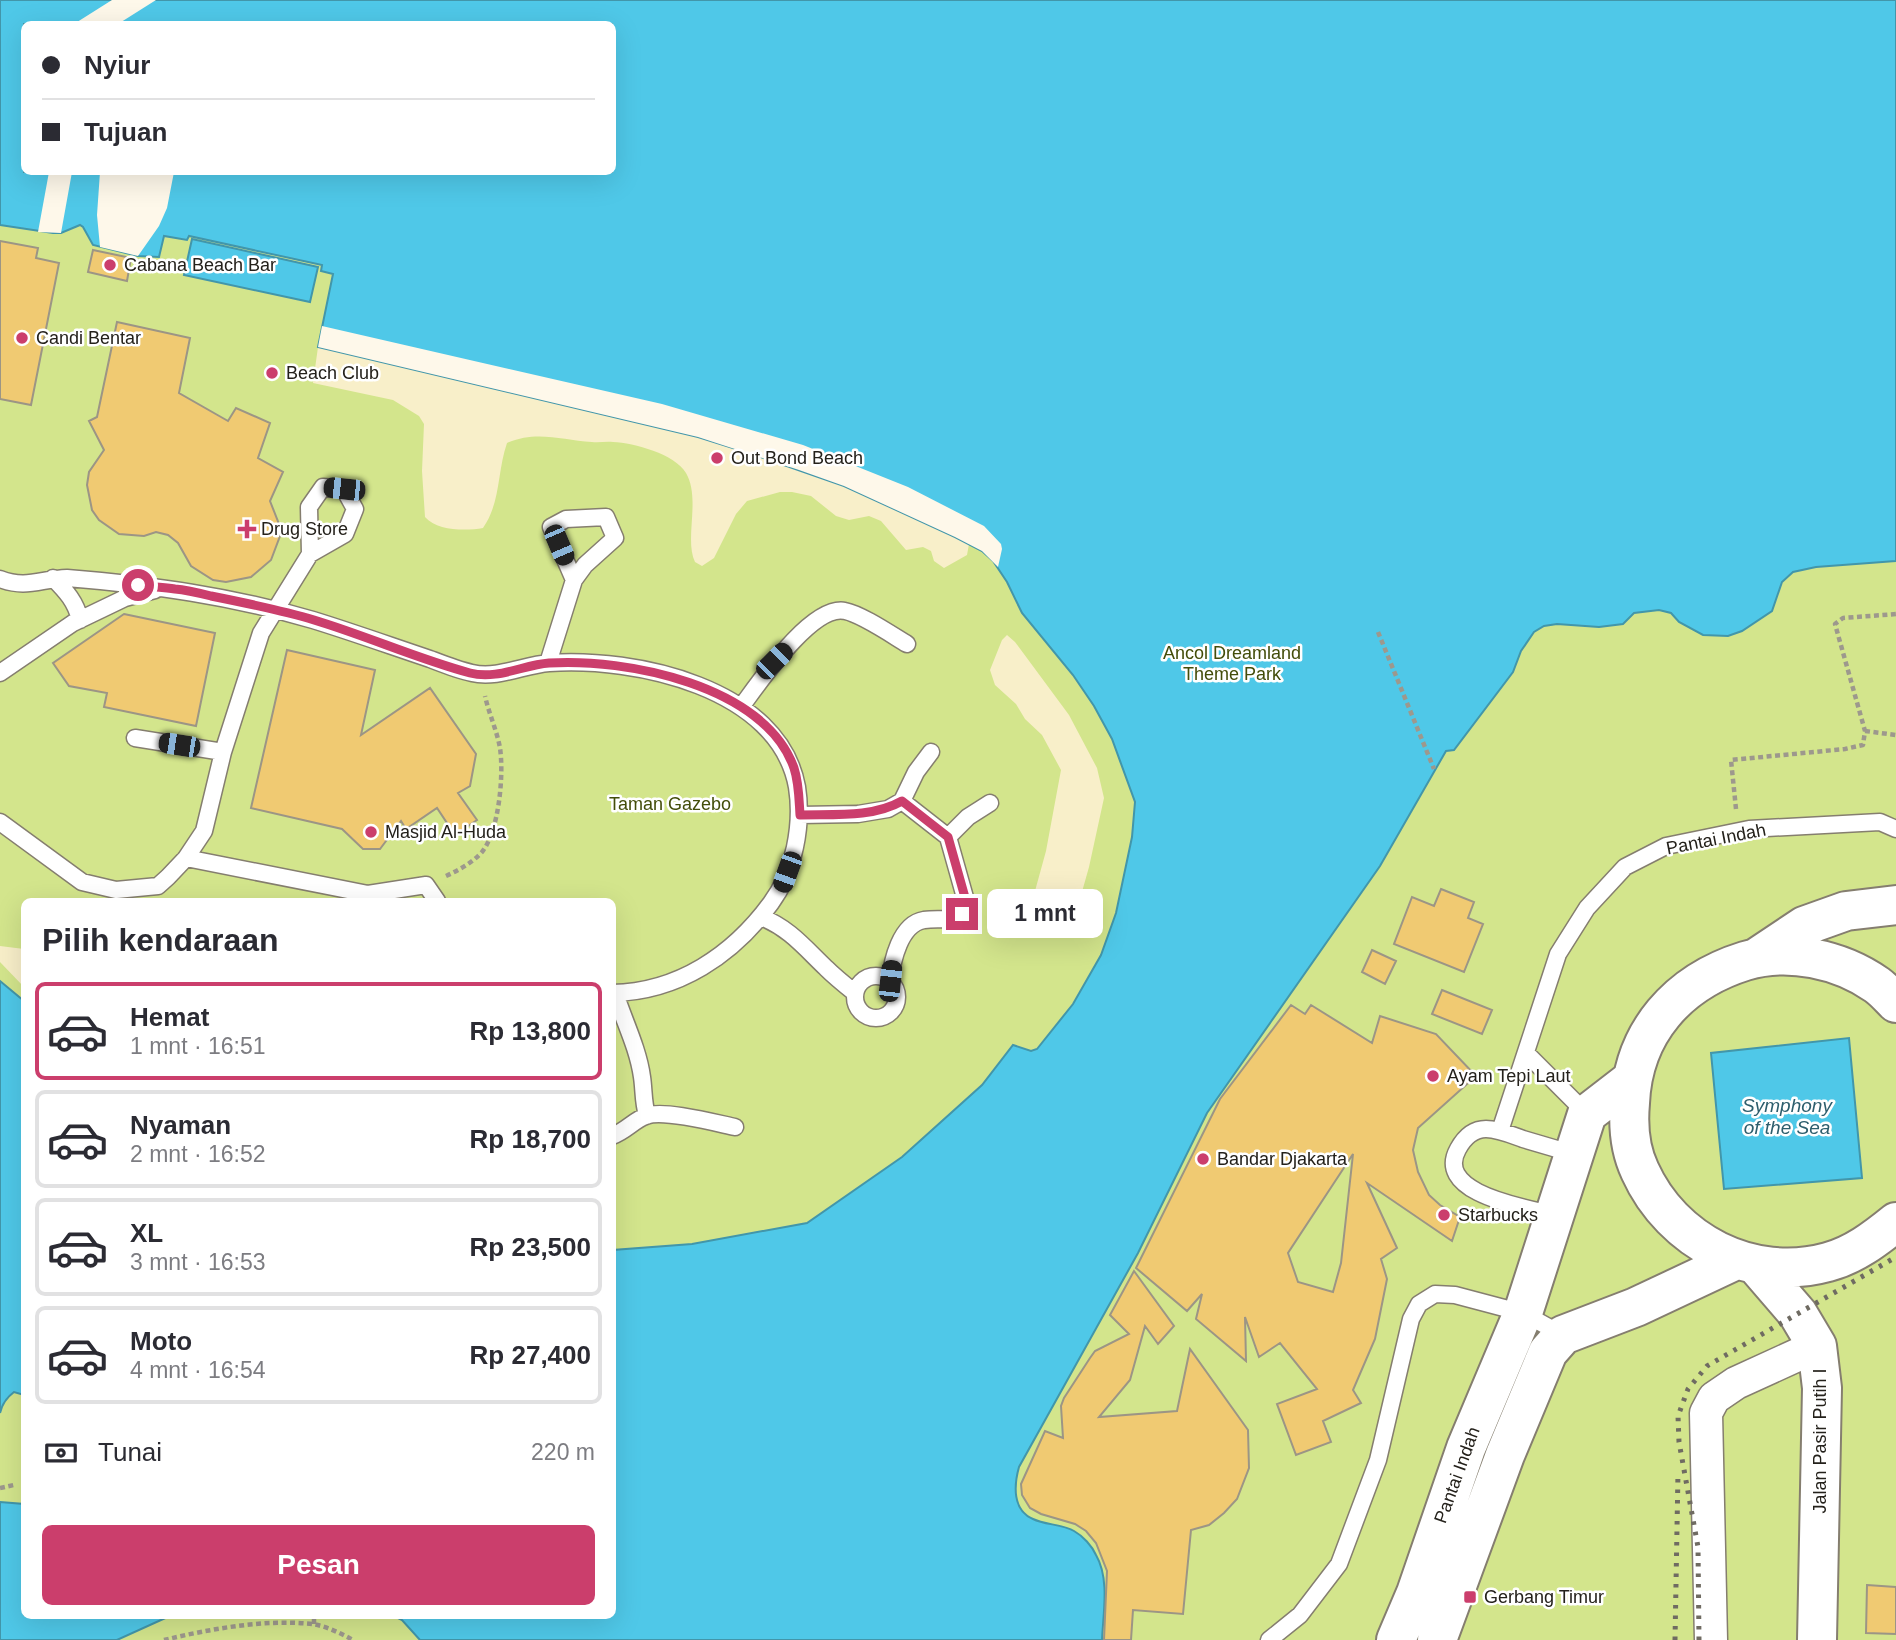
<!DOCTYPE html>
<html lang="id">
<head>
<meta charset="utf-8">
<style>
	:root { --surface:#fff; --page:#f7f7f7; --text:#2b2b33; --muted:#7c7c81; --line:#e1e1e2; --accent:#cb3e6c }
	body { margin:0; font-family:Helvetica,sans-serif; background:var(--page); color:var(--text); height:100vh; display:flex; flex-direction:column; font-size:26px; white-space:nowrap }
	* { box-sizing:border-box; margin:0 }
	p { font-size:23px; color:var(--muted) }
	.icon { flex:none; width:38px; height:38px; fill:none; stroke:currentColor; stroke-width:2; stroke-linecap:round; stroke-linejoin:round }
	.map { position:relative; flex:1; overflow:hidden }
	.side { position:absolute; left:21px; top:898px; width:595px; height:721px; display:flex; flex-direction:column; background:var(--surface); border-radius:10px; box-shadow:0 7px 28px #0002 }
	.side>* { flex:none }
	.hud { position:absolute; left:21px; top:21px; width:595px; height:154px; border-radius:10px; box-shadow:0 7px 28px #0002; display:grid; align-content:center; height:154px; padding:0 21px; background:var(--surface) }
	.end { position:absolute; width:32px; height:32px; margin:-16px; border:9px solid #cb3e6c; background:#fff; box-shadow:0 0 0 4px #fff }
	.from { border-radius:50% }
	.bubble { position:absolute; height:49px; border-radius:10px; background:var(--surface); box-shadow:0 7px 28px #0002; font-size:23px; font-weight:800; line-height:49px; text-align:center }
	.car { position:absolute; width:21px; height:42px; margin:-21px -10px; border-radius:9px; box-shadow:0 0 5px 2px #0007; background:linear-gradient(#222 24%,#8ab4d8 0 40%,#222 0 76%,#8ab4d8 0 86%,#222 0) }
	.hud b { display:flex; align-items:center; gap:24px; height:66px; font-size:26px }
	.hud b+b { border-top:2px solid var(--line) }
	.hud i { width:18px; height:18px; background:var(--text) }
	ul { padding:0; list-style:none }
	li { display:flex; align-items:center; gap:21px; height:98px; margin:0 14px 10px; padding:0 7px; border:4px solid var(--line); border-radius:10px }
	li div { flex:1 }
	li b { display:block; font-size:26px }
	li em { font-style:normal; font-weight:800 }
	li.active { border-color:var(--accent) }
	li>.icon { width:63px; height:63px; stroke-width:1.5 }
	h2 { padding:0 21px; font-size:32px; line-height:84px }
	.pay { display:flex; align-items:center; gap:18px; height:77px; padding:0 21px; font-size:26px }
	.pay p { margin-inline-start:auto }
	.action { display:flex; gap:14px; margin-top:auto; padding:14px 21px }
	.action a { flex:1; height:80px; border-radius:10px; background:var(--accent); color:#fff; font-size:28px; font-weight:800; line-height:80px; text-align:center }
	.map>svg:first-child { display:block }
	.green { fill:#d3e58c; fill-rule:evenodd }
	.sand { fill:#f8efc9 }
	.water { fill:#4fc8e8; stroke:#4296aa; stroke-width:2; fill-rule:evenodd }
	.pier { fill:#fef8ea }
	.building { fill:#f0ca72; stroke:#9c9585; stroke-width:2; fill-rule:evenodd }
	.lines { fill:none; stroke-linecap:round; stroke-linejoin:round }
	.service-casing { stroke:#857e6f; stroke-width:19 }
	.minor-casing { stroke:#857e6f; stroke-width:35 }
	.tertiary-casing { stroke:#857e6f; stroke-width:42 }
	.path { stroke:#9d988d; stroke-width:4.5; stroke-dasharray:5 3.5; stroke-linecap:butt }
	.service { stroke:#fff; stroke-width:16 }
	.minor { stroke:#fff; stroke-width:32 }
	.tertiary { stroke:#fff; stroke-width:38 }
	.rail { stroke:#6f6b62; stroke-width:5; stroke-dasharray:3.5 7; stroke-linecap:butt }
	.route { stroke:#cb3e6c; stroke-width:9 }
	.poi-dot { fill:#cb3e6c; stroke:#fff; stroke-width:2.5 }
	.labels { text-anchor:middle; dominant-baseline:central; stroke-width:5; stroke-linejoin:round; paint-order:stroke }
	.poi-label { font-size:18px; fill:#24211b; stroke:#fff; text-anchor:start }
	.park-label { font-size:18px; fill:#434d0a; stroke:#fff }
	.street-label { font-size:18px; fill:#24211b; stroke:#fff }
	.water-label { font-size:19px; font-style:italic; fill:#2d5e6d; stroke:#fff }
</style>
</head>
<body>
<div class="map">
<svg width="1896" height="1640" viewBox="0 0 1896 1640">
	<rect width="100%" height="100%" fill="#fef8ea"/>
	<!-- green -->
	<path class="green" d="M0,0H1896V1640H0ZM24,24H612V172H24ZM24,901H612V1615H24Z"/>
	<!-- sand -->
	<path class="sand" d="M318,347L698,437C746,452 795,467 842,485C885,502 928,524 969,544L967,555L944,568L934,561L931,551L923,547L906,550L881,521L869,516L849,520L836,516L811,496L792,492H780L747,501L736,514L714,558L702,566L695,562C684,539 701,499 686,473C675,454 634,443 613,442C606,441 599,443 592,442C562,440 536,430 507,443C497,472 501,502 483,528C466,531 437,531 425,517L422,471L424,424L419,416L393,400L313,383Z
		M1007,635L1015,642L1069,715L1097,768L1104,798L1089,867L1076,913C1058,911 1046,906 1035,891L1046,851L1061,770L1042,735L1025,719L1016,704L995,685L990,670L1002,640Z
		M0,946L24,949V987L0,962Z"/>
	<!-- water -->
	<path class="water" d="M0,0H1896V561L1816,567L1793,572L1782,582L1772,611L1742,631L1728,636L1703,635L1679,622L1671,613L1659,610L1634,613L1623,624L1599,627L1557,624L1544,626L1534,632L1521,651L1513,672L1454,750L1446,751L1380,866L1207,1113L1138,1253L1019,1467C1014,1485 1012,1510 1033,1519C1045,1525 1062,1524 1074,1531C1083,1536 1092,1546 1096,1555C1110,1579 1103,1614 1102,1640H420L402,1620L392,1615H612L613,1250L692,1244L807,1223L902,1157L982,1085L1013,1045L1031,1051L1037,1049L1073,1004L1101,955L1116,913L1132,837L1135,802L1112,739L1094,706L1073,675L1022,613L1007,582L993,561L982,551L955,537L844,486L755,455L698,437L318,347L333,274L321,271L322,265L189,236L187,240L164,236L159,257L138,256L93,245L83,227L80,225L61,233H53L0,225ZM24,24H612V172H24Z
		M192,239L318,267L310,302L184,275Z
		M0,981L24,1001V1395L14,1392C6,1398 2,1404 0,1413Z
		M1849,1038L1862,1178L1724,1189L1711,1053Z
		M0,1502L24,1504V1615H172L117,1640H0Z"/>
	<!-- pier -->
	<path class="pier" d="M112,0H156L118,24H74Z
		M49,172H72L61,233L38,232Z
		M100,172H174L167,208L159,226L138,256L100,247L97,215Z
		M322,326L662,404L803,445L908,487L984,526L1001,544L1002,549L998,567L982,551L955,537L844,486L799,470L698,437L318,347Z"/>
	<!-- building -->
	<path class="building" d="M0,241L38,248L36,258L59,263L31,405L0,399Z
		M93,250L131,258L127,281L88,272Z
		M117,322L190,338L179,393L228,421L236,408L270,423L258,458L283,472L270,501L279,524L280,536L271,560L251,577L226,582L213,580L191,566L178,543L168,535L156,532L144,536L119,534L99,520L92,510L87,485L89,472L104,450L89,421L97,417Z
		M124,614L215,633L196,726L104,707L107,693L69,686L53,663Z
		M287,650L375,670L361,735L430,688L476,754L470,786L458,793L477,820L455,835L437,808L406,829L401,821L380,849H363L342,829L251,808Z
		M1441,889L1474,902L1468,918L1483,924L1464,972L1394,944L1412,897L1434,906Z
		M1372,950L1396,961L1385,984L1362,972Z
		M1442,990L1492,1010L1482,1034L1432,1014Z
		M1291,1005L1305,1014L1311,1005L1372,1043L1380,1016L1436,1034L1476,1076L1418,1128L1413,1150L1418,1172L1429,1195L1440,1205L1460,1217L1452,1241L1367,1183L1397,1248L1381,1259L1387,1279L1375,1339L1353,1390L1361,1403L1323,1421L1331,1442L1296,1455L1277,1404L1317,1389L1280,1343L1259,1357L1245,1317L1246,1361L1196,1319L1202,1294L1187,1311L1136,1268L1220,1099ZM1353,1154L1341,1263L1333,1292L1298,1282L1288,1253Z
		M1134,1271L1174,1326L1158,1344L1145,1326L1130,1380L1099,1417L1177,1411L1190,1349L1248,1430L1249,1468L1237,1499L1224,1513L1209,1525L1191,1530L1183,1614L1133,1610L1131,1640H1104L1107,1571L1096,1543L1086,1531L1075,1524L1041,1514L1030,1508L1022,1495L1021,1484L1045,1431L1063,1438L1061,1406L1064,1398L1090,1358L1095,1351L1129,1334L1110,1315Z
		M1867,1585L1896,1587V1634L1866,1633Z"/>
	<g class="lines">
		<!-- service casing -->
		<g class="service-casing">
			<path id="service" d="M53,578C66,591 76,602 80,620
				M0,579C26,589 41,579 67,578C152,585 231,596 313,620C352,632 391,646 430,659C443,664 458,670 472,673C497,679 524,665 549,663C634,657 779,687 797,787C803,825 794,872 771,903C733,955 678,992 612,993
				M548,663L574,580L585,565L615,538L606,517L566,519L551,527L574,580
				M0,673L73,623L125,598L155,590
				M741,707C759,683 812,604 845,611C861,614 892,635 907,644
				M135,738L223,752
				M800,815L858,814L888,809L902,801L916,772L931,752
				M0,822L82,882L116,890L158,886L168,877L186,858L204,831L223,752L261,633L310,554L345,534L355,509L344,489L323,487L309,507L310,554
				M948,837L968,817L990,803
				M186,858L368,894L426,885L437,901
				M761,917C789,928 804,947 826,968C835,977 845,985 855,993
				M855 997a21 21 0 1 1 42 0a21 21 0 1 1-42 0Z
				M890,981C892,961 900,924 924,920C939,918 949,922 962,914L966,901L948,837L902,801
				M615,993C624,1021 638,1048 642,1077C644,1090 643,1102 647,1115
				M1526,1053L1587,1114
				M1500,1131L1558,954L1587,908L1625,867L1666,846L1749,829L1880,822L1896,829
				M612,1136C626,1131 634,1120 646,1116C663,1109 716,1123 735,1127
				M1554,1215C1528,1208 1433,1194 1458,1149C1464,1138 1473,1129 1486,1129C1498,1129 1512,1135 1523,1139C1540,1144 1557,1149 1574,1154
				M1269,1640L1300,1615L1339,1564L1378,1460L1411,1319L1419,1304L1435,1294L1455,1295L1523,1313L1563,1335"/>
		</g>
		<!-- minor casing -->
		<g class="minor-casing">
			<path id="minor" d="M1711,1640L1706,1413L1714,1398L1736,1383L1817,1346"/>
		</g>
		<!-- tertiary casing -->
		<g class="tertiary-casing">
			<path id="tertiary" d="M1756,958L1804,926L1846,911L1896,905
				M1896,1003C1890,997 1884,990 1877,985C1840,959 1788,948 1745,961C1678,982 1633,1032 1630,1103C1628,1125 1630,1150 1640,1171C1672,1242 1752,1283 1828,1262C1854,1255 1875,1239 1896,1222
				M1755,1264L1798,1314L1817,1346L1822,1388L1817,1640
				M1396,1640L1416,1593L1466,1448L1523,1313L1587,1114L1631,1080
				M1437,1640L1505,1455L1548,1352L1563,1335L1636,1307L1736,1260"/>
		</g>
		<!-- path -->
		<path class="path" d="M1378,632L1434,769
			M1865,731L1896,735
			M1736,809L1731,760L1845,749L1863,745L1865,731L1835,624L1843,618L1896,614
			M446,876C459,870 472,863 482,852C499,831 504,775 500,748C497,731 489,714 485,696
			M0,1488L14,1485
			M314,1624V1615
			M164,1640C210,1629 264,1619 312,1624C326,1626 340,1633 353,1640"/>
		<!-- service -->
		<use href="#service" class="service"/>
		<!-- minor -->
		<use href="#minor" class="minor"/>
		<!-- tertiary -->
		<use href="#tertiary" class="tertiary"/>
		<!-- rail -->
		<path class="rail" d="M1675,1640L1678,1472
			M1699,1640L1698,1547L1679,1442L1678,1416L1688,1389L1707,1366L1896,1257"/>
	</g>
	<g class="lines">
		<!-- route -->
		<path class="route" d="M138,585C150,587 162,587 175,589C187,590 199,593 211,596C246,603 281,610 314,620C367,636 418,659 470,673C497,680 523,665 549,663C625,658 765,685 794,768C799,783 799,800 800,815C833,814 872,818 902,801L948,837L966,901L962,914"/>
	</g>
	<!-- markers -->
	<g class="poi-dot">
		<circle cx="110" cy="265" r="7"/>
		<circle cx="22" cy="338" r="7"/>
		<circle cx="272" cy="373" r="7"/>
		<circle cx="717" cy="458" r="7"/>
		<path d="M243.5 518.5h7v7h7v7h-7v7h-7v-7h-7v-7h7z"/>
		<circle cx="371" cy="832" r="7"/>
		<circle cx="1433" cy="1076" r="7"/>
		<circle cx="1203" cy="1159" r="7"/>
		<circle cx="1444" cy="1215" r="7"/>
		<rect x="1463" y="1590" width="14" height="14" rx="3.5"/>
	</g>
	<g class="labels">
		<!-- poi labels -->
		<g class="poi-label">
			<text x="124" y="265">Cabana Beach Bar</text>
			<text x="36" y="338">Candi Bentar</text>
			<text x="286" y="373">Beach Club</text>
			<text x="731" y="458">Out Bond Beach</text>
			<text x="261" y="529">Drug Store</text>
			<text x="385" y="832">Masjid Al-Huda</text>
			<text x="1447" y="1076">Ayam Tepi Laut</text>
			<text x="1217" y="1159">Bandar Djakarta</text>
			<text x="1458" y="1215">Starbucks</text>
			<text x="1484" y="1597">Gerbang Timur</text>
		</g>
		<!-- park labels -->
		<g class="park-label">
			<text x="1232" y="653">Ancol Dreamland<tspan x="1232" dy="21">Theme Park</tspan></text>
			<text x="670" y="804">Taman Gazebo</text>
		</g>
		<!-- street labels -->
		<g class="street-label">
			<text transform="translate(1716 839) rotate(-11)">Pantai Indah</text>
			<text transform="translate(1820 1441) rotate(-90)">Jalan Pasir Putih I</text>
			<text transform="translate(1457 1475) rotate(-70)">Pantai Indah</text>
		</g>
		<!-- water labels -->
		<g class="water-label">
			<text x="1787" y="1105">Symphony<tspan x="1787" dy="22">of the Sea</tspan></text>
		</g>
	</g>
</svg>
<i class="end from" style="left:138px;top:585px"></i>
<i class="end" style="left:962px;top:914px"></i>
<div class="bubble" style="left:987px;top:889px;width:116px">1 mnt</div>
<i class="car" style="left:344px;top:489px;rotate:276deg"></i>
<i class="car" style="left:559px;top:545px;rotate:157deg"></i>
<i class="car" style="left:774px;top:661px;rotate:45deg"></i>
<i class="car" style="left:179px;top:745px;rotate:279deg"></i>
<i class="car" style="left:787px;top:872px;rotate:200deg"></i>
<i class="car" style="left:890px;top:981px;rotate:6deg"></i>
<div class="hud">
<b><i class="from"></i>Nyiur</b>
<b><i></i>Tujuan</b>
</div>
<section class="side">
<h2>Pilih kendaraan</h2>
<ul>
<li class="active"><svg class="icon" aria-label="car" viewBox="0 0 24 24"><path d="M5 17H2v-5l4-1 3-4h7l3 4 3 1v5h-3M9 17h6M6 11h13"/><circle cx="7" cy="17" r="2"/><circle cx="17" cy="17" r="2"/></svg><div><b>Hemat</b><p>1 mnt · 16:51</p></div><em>Rp 13,800</em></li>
<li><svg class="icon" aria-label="car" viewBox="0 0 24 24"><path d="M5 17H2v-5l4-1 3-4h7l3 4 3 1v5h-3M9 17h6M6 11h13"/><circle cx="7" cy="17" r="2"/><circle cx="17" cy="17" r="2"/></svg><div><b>Nyaman</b><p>2 mnt · 16:52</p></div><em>Rp 18,700</em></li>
<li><svg class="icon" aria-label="car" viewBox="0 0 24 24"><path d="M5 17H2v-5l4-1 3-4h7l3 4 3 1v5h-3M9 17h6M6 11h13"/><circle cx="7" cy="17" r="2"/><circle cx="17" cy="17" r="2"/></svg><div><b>XL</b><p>3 mnt · 16:53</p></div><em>Rp 23,500</em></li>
<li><svg class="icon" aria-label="car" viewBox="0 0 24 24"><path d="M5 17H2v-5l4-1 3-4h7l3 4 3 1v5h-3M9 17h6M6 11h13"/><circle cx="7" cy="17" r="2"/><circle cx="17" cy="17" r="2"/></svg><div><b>Moto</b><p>4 mnt · 16:54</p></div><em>Rp 27,400</em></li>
</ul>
<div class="pay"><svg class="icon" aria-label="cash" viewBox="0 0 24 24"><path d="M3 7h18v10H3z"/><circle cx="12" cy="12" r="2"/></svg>Tunai<p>220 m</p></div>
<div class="action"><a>Pesan</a></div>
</section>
</div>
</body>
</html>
